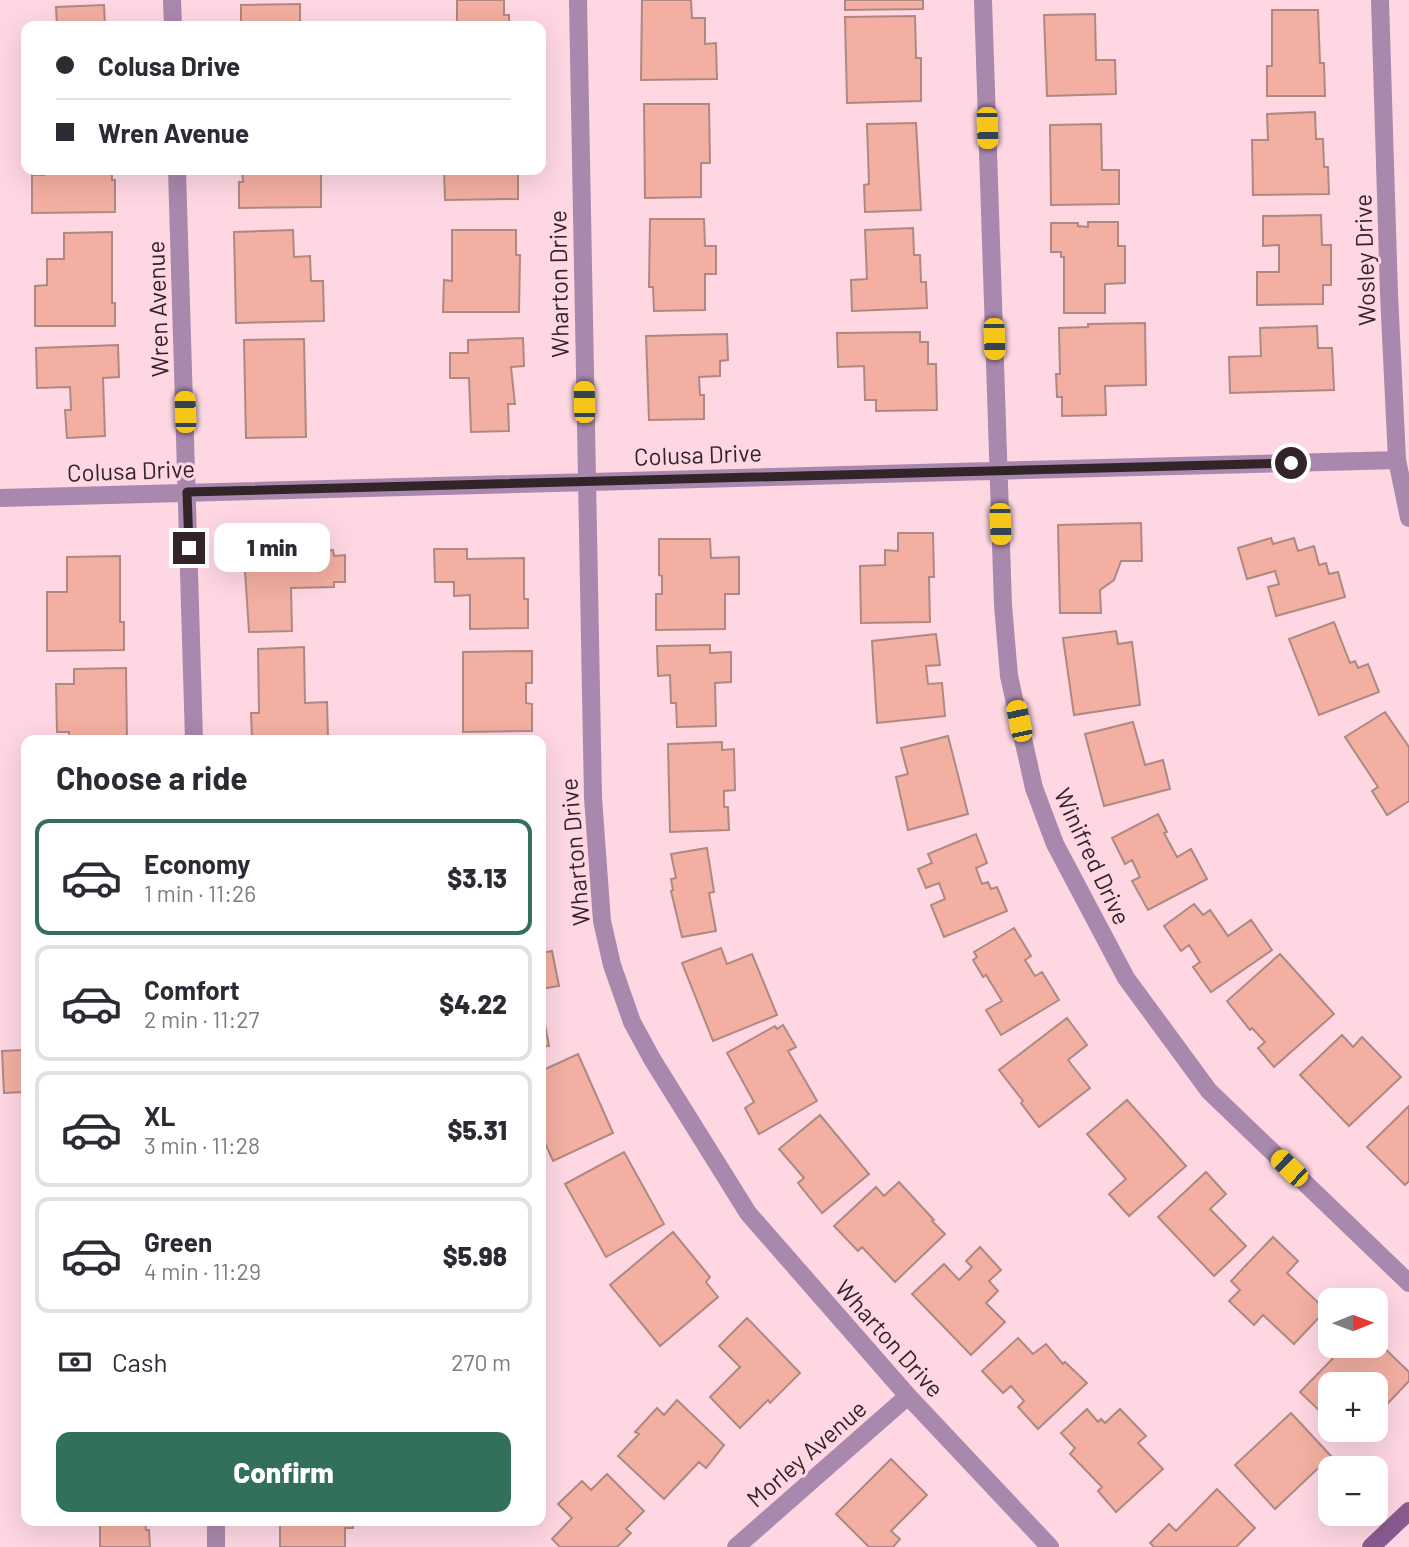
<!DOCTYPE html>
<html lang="en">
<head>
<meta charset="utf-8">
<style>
	:root { --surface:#fff; --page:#f2f2f3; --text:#2b2b33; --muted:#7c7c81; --line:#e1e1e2; --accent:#32705c }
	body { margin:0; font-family:Barlow,sans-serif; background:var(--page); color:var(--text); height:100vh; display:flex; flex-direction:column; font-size:26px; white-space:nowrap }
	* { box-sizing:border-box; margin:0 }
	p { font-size:23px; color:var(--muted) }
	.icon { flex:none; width:38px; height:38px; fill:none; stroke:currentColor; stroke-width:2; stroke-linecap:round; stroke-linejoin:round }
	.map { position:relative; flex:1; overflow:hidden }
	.sheet { position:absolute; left:21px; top:735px; width:525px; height:791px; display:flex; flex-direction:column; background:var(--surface); border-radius:14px; box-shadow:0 7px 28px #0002 }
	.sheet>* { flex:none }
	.guide { position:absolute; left:21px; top:21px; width:525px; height:154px; border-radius:14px; box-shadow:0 7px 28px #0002; display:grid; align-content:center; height:154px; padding:0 35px; background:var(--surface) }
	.needle { width:46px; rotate:89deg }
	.buttons { position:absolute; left:1318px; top:1288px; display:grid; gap:14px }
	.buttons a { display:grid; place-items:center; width:70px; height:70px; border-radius:14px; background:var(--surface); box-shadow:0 7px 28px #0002; font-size:35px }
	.end { position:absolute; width:32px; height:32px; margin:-16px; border:9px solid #322429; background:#fff; box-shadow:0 0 0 4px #fff }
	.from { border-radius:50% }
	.bubble { position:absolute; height:49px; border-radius:14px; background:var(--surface); box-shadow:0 7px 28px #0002; font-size:23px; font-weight:800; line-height:49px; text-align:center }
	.car { position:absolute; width:21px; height:42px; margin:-21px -10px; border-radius:9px; box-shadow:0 0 5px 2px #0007; background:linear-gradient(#f5c518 24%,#345 0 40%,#f5c518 0 76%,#345 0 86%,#f5c518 0) }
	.guide b { display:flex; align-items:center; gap:24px; height:66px; font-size:26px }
	.guide b+b { border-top:2px solid var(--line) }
	.guide i { width:18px; height:18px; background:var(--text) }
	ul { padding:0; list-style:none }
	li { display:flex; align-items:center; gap:21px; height:116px; margin:0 14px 10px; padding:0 21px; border:4px solid var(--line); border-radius:14px }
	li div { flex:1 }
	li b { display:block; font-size:26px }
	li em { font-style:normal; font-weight:800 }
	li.selected { border-color:var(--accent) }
	li>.icon { width:63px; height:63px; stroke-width:1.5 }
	h2 { padding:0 35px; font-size:32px; line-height:84px }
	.pay { display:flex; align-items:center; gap:18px; height:77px; padding:0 35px; font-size:26px }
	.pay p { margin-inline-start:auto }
	.cta { display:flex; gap:14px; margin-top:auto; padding:14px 35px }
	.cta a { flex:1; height:80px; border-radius:14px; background:var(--accent); color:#fff; font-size:28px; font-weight:800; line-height:80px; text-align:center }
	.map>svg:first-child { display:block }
	.building { fill:#f3afa1; stroke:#ae8982; stroke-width:2 }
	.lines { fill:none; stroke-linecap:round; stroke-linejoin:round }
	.street { stroke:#a888ac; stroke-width:18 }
	.secondary { stroke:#8a5b91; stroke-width:18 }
	.route { stroke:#322429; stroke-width:9 }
	.labels { text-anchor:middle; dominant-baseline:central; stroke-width:6; stroke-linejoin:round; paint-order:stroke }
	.street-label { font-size:24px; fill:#322429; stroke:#fed7e3 }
</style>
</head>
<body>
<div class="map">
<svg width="1409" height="1547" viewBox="0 0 1409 1547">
	<rect width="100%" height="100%" fill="#fed7e3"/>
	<!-- building -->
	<path class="building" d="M457,0H504V15H509V26H445V23H457Z
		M642,0H691L692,18H705V44L716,43L717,79L641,80Z
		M845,0H923V9L845,10Z
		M300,4V26H315H241V5Z
		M104,5L105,26H57L56,7Z
		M1272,10H1318L1320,63H1324L1325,96H1267V66H1272Z
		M1095,14L1096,60H1115L1116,94L1047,96L1044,15Z
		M915,16L916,58H921V101L847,103L845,17Z
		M644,104H709L710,163H701V197L645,198Z
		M1315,112L1316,139H1323L1324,167H1328L1329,194L1253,195L1252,140H1268L1267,114Z
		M916,123L921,210L865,212L864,185L869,184L867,124Z
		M1101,124L1102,170H1119V204L1051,205L1050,125Z
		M44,170H112V180H115V212L32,213V175H44Z
		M242,170H321V207L239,208V182H243Z
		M444,170H518V199L445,200Z
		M1321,215L1322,245H1331V285H1323V304L1257,305V272H1279V245L1263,246V216Z
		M650,219H704L705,246H716V274H705V310L654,311L653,287H649Z
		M1088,222H1118V246H1125V283L1105,284V313H1064V257H1061V252H1051V223H1078V226L1088,227Z
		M913,228L914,255H920L921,282H926L927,308L852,311L851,280L867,279L865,230Z
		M293,230L294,257L310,256L311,281H323L324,321L236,323L234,232Z
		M452,230H516V255H520L519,312H443L444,280L452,281Z
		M112,232V303H115V326H35V286L47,285V259H64V233Z
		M1145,323L1146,385L1105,386L1106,415L1062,416V397H1057L1056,374H1060L1059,328L1088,327V324Z
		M1317,326L1318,348H1332L1334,390L1230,393L1229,357L1261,356L1260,328Z
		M920,332V342H928V364H936L937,410L876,411V400H865L864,366L838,367L837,333Z
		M727,334L728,360L720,361V376L699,377L700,395H704V419L649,420L646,336Z
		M523,338L524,366L511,367L515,404H508L509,431L471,432L469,378H450V353H468V340Z
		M304,339L306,437L246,438L244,340Z
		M118,345L119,377L103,378L105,436L67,438L65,410H71L70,387L37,388L36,348Z
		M1141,523L1142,561H1121L1114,580L1100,590L1101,613H1060L1058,525Z
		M898,533H933L934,577H929L930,622L861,623L860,566L885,565V550L898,551Z
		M1271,538L1273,544L1294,538L1298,551L1314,546L1319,565L1326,563L1329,574L1338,572L1345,597L1276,616L1268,587L1279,584L1275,571L1247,579L1238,548Z
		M659,539H710L711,558L739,557V594H725V629L656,630V594H662V576L659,575Z
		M434,549H467V559L524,558V599H528V628L470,629V595L454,596V582H435Z
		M333,550L334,556L345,555V582H334V587L291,588L292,631L249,632L245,571H247V552Z
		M120,556V622H124V650L47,651V592H67V557Z
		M1334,622L1350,663L1355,661L1358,668L1368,664L1379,692L1319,715L1289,639Z
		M1116,631L1118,644L1132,642L1140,705L1074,715L1063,638Z
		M936,634L940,665L926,666L928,684L942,683L945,716L877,723L872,641Z
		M710,645V653L731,652V682L715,683L716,726L677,727L676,703H671L670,675L658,676L657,646Z
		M304,647L305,703L327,702L328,737L252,739L251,713H259L258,649Z
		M532,651V683H526V703L532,704V731L463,732V652Z
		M126,668L127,740H69V732H57L56,684H74V669Z
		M1385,712L1409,747V801L1387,815L1372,791L1378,787L1345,737Z
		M1133,722L1145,765L1163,760L1170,789L1104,806L1085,734Z
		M948,736L968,814L908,830L896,777L908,774L901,748Z
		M722,742V750L734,749L735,790L724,791V807H728L729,830L670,832L668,744Z
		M1158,814L1167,832L1164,833L1177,857L1191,849L1207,879L1148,910L1132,881L1140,877L1132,860L1125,864L1112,838Z
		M976,834L987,863L976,868L982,884L988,882L991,889L997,887L1007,911L944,937L931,905L945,899L939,883L926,888L918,869L932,863L928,854Z
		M707,848L714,892L709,893L716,931L682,937L671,891L673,890L671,879L676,878L671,854Z
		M1194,904L1203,915L1210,910L1228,936L1251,920L1272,950L1211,992L1193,967L1200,962L1189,945L1181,951L1164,926Z
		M1014,928L1031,956L1025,960L1035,976L1042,972L1059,1000L1001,1035L986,1010L1002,1001L986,975L983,977L973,960L977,957L974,952Z
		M721,948L727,964L752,954L777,1015L713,1041L682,963Z
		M552,951L559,986L541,989V953Z
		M1280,954L1334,1014L1274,1067L1258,1048L1265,1042L1252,1028L1250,1030L1227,1001Z
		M541,1002L549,1046L541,1047Z
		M1067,1018L1087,1045L1068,1060L1090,1088L1039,1127L1021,1103L1023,1101L999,1070Z
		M783,1025L796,1047L788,1051L817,1101L759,1134L745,1108L754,1102L727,1053L775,1026L777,1029Z
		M1342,1035L1353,1047L1362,1037L1401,1077L1349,1126L1300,1075Z
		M24,1050L25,1092L4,1093L2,1051Z
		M578,1054L613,1133L553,1161L541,1134V1071Z
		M1127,1100L1186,1166L1129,1216L1109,1194L1126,1179L1087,1134Z
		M1409,1106V1181L1405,1185L1367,1147Z
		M820,1115L869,1174L822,1213L798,1183L804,1178L779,1149Z
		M624,1152L664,1224L606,1257L565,1184Z
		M1206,1172L1226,1194L1210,1209L1246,1246L1214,1276L1158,1217Z
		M899,1182L934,1220L932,1221L945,1234L895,1282L862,1247L858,1251L834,1226L876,1187L884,1196Z
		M673,1232L710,1277L706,1282L718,1297L660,1346L610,1285Z
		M1273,1237L1298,1261L1287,1273L1326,1310L1294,1344L1263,1315L1254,1325L1229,1301L1240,1290L1231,1281Z
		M980,1247L1001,1270L989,1281L998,1291L986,1303L1005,1322L971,1355L912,1294L944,1264L959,1280L972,1267L966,1261Z
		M747,1318L800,1373L770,1403L768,1400L740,1428L710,1397L740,1367L719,1346Z
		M1018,1338L1033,1354L1046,1344L1063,1364L1065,1362L1087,1383L1038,1429L1018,1407L1024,1401L1011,1386L1003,1393L982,1371Z
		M1376,1340L1409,1372V1381L1376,1416V1384H1330V1421L1300,1392L1342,1349L1350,1357L1357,1350L1352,1346H1376Z
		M677,1400L724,1445L706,1468L699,1462L664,1499L618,1456L639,1434L635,1432L657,1408L664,1415Z
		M1087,1409L1098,1422L1101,1419L1105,1423L1120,1409L1146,1436L1138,1443L1163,1469L1116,1512L1098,1491L1102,1487L1070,1454L1075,1448L1061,1433Z
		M1291,1413L1331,1456L1275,1509L1235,1465Z
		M1339,1430H1362L1351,1441Z
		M891,1459L927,1495L891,1531L900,1539L893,1547H869L836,1514Z
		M607,1474L644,1511L626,1529L631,1533L617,1547H560L552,1539L572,1518L558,1504L582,1481L591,1490Z
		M1217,1489L1255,1528L1236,1547H1154L1150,1543L1169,1524L1176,1531Z
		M100,1521H145L146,1530H149L150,1547H100Z
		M280,1521H353V1528H345V1547H280Z"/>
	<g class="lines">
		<!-- street -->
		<path class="street" d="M172,0L173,26
			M578,0L593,798L602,921L612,965L632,1022L652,1059L748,1213L908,1396L1050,1547
			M983,0L1003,605L1009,676L1034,788L1055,844L1126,978L1209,1091L1409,1283
			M1380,0L1389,294L1397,460L1409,518
			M177,170L194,740
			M0,498L1397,460
			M216,1521V1547
			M736,1547L908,1396"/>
		<!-- secondary -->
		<path class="secondary" d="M1371,1547L1409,1511"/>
	</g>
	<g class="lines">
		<!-- route -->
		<path class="route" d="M189,548L187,492L1291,463"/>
	</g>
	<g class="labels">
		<!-- street labels -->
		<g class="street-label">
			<text transform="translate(1364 260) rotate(-92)">Wosley Drive</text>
			<text transform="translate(558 284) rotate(-91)">Wharton Drive</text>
			<text transform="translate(157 309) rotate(-92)">Wren Avenue</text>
			<text transform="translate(698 454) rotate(-2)">Colusa Drive</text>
			<text transform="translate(131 470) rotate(-2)">Colusa Drive</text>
			<text transform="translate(574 852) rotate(-95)">Wharton Drive</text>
			<text transform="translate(1093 856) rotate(65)">Winifred Drive</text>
			<text transform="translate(890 1338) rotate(48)">Wharton Drive</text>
			<text transform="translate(806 1453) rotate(-41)">Morley Avenue</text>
		</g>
	</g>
</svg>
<div class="buttons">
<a><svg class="needle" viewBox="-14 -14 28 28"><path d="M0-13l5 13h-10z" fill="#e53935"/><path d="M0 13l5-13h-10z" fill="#7c7c81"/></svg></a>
<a>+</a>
<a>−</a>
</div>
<i class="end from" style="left:1291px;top:463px"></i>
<i class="end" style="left:189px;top:548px"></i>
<div class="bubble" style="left:214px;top:523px;width:116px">1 min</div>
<i class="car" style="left:987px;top:128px;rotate:178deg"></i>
<i class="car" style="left:994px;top:339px;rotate:178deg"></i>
<i class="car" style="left:584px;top:402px;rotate:359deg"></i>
<i class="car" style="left:185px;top:412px;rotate:358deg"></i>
<i class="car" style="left:1000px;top:524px;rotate:178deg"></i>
<i class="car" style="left:1019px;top:721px;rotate:348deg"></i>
<i class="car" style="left:1289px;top:1168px;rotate:314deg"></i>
<div class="guide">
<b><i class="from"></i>Colusa Drive</b>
<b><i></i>Wren Avenue</b>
</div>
<section class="sheet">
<h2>Choose a ride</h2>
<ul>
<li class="selected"><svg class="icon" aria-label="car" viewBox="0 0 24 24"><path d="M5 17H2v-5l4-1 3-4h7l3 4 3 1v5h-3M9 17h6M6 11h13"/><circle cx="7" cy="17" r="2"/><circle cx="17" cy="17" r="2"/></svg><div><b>Economy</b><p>1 min · 11:26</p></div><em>$3.13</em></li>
<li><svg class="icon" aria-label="car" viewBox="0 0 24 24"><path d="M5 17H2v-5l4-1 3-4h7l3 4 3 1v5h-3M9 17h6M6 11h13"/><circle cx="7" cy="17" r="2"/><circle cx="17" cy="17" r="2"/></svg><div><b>Comfort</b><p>2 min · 11:27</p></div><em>$4.22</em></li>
<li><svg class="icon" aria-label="car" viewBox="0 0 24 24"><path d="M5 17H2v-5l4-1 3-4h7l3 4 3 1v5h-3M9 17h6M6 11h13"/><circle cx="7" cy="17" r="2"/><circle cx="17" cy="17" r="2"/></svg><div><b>XL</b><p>3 min · 11:28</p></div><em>$5.31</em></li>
<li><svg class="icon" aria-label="car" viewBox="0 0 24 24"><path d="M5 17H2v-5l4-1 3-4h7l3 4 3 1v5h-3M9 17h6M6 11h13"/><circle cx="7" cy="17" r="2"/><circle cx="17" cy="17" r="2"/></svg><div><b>Green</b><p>4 min · 11:29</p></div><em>$5.98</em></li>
</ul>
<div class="pay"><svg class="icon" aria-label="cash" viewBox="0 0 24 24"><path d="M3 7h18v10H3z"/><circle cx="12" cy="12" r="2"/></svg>Cash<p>270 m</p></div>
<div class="cta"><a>Confirm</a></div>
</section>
</div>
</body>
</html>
